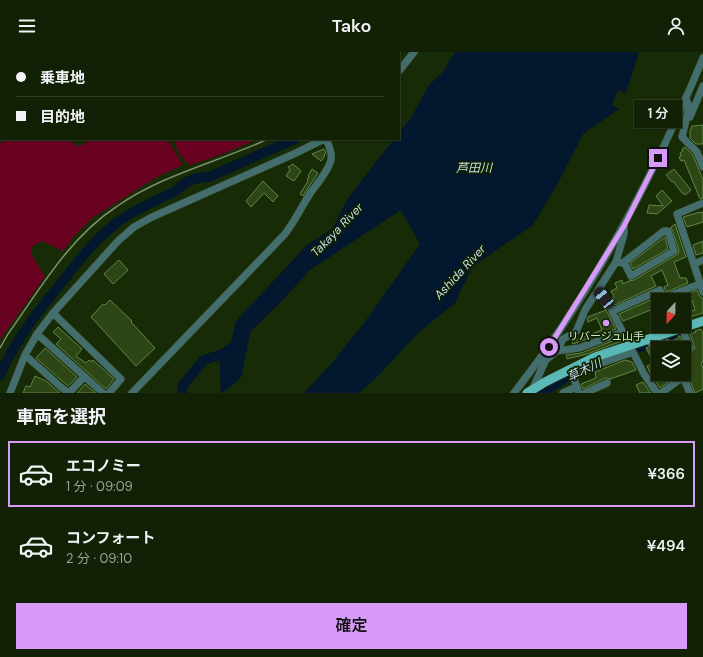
<!DOCTYPE html>
<html lang="ja">
<head>
<meta charset="utf-8">
<style>
	:root { --surface:#122005; --page:#1f2d13; --text:#f1f3f6; --muted:#9ca39a; --line:#313e27; --accent:#d89af8 }
	body { margin:0; font-family:"DM Sans","Noto Sans JP",sans-serif; background:var(--page); color:var(--text); height:100vh; display:flex; flex-direction:column; font-size:15px; white-space:nowrap }
	* { box-sizing:border-box; margin:0 }
	p { font-size:13px; color:var(--muted) }
	.icon { flex:none; width:22px; height:22px; fill:none; stroke:currentColor; stroke-width:2; stroke-linecap:round; stroke-linejoin:round }
	.map { position:relative; height:341px; overflow:hidden }
	.drawer { display:flex; flex-direction:column; background:var(--surface); flex:1 }
	.drawer>* { flex:none }
	.hud { position:absolute; left:0px; top:0px; width:400px; height:88px; box-shadow:0 1px 3px #0004,0 0 0 1px var(--line); display:grid; align-content:center; height:88px; padding:0 16px; background:var(--surface) }
	.needle { width:26px; rotate:202deg }
	.controls { position:absolute; left:651px; top:241px; display:grid; gap:8px }
	.controls a { display:grid; place-items:center; width:40px; height:40px; border-radius:0px; background:var(--surface); box-shadow:0 1px 3px #0004,0 0 0 1px var(--line); font-size:20px }
	.end { position:absolute; width:18px; height:18px; margin:-9px; border:5px solid #d89af8; background:#111; box-shadow:0 0 0 2px #111 }
	.from { border-radius:50% }
	.bubble { position:absolute; height:28px; border-radius:0px; background:var(--surface); box-shadow:0 1px 3px #0004,0 0 0 1px var(--line); font-size:13px; font-weight:600; line-height:28px; text-align:center }
	.car { position:absolute; width:12px; height:24px; margin:-12px -6px; border-radius:5px; box-shadow:0 0 3px 1px #0007; background:linear-gradient(#222 24%,#8ab4d8 0 40%,#222 0 76%,#8ab4d8 0 86%,#222 0) }
	.hud b { display:flex; align-items:center; gap:14px; height:38px; font-size:15px }
	.hud b+b { border-top:1px solid var(--line) }
	.hud i { width:10px; height:10px; background:var(--text) }
	ul { padding:0; list-style:none }
	li { display:flex; align-items:center; gap:12px; height:66px; margin:0 8px 6px; padding:0 8px; border:2px solid transparent; border-radius:0px }
	li div { flex:1 }
	li b { display:block; font-size:15px }
	li em { font-style:normal; font-weight:600 }
	li.selected { border-color:var(--accent) }
	li>.icon { width:36px; height:36px; stroke-width:1.5 }
	h2 { padding:0 16px; font-size:18px; line-height:48px }
	.button { display:flex; gap:8px; margin-top:auto; padding:8px 16px }
	.button a { flex:1; height:46px; border-radius:0px; background:var(--accent); color:#111; font-size:16px; font-weight:600; line-height:46px; text-align:center }
	header { display:flex; justify-content:space-between; align-items:center; height:52px; padding:0 16px; background:var(--surface); font-size:18px; font-weight:600 }
	.map>svg:first-child { display:block }
	.green { fill:#690221 }
	.water { fill:#03172f }
	.lines { fill:none; stroke-linecap:round; stroke-linejoin:round }
	.river { stroke:#03172f; stroke-width:10 }
	.building { fill:#2c4715; stroke:#608643 }
	.minor-casing { stroke:#324622; stroke-width:8 }
	.major-casing { stroke:#324622; stroke-width:10 }
	.minor { stroke:#446e6d; stroke-width:7 }
	.major { stroke:#5ab8b6; stroke-width:9 }
	.rail { stroke:#7b906c; stroke-width:1.5 }
	.route { stroke:#d89af8; stroke-width:5 }
	.poi-dot { fill:#d89af8; stroke:#0e2100; stroke-width:1.5 }
	.labels { text-anchor:middle; dominant-baseline:central; stroke-width:3.5; stroke-linejoin:round; paint-order:stroke }
	.poi-label { font-size:11px; fill:#d4eac7; stroke:#0e2100 }
	.water-label { font-size:12px; font-style:italic; fill:#c9daef; stroke:#0e2100 }
</style>
</head>
<body>
<header><svg class="icon" aria-label="menu" viewBox="0 0 24 24"><path d="M4 6h16M4 12h16M4 18h16"/></svg>Tako<svg class="icon" aria-label="person" viewBox="0 0 24 24"><circle cx="12" cy="8" r="4"/><path d="M4 21q1-7 8-7t8 7"/></svg></header>
<div class="map">
<svg width="703" height="341" viewBox="0 0 703 341">
	<rect width="100%" height="100%" fill="#182b07"/>
	<!-- green -->
	<path class="green" d="M205,0H370L205,1Z
		M12,87H68L77,94L85,92V87H167L183,113L155,126L92,166L75,183L63,199L42,189L32,195V203L45,225L0,287V91Z
		M173,87H259L217,104L190,113L180,103Z"/>
	<!-- water -->
	<path class="water" d="M455,0H639L626,41L618,38L612,53L619,57L583,82L558,131L533,173L472,215L455,251L419,280L375,327L359,341H304L331,312L364,271L420,192L401,158L310,218L280,251L250,280L242,324L233,333L221,341L219,299L231,290L236,269L307,193L332,177L348,146L394,87H399V81L412,64L429,33L442,21Z"/>
	<g class="lines">
		<!-- river -->
		<path class="river" d="M393,1L394,0
			M634,297L676,283
			M0,323C15,289 38,259 62,230C80,207 100,181 125,165C141,155 159,147 176,139C184,129 197,125 209,125L295,87
			M182,341L183,333L204,308L229,300L231,297
			M542,341L577,318"/>
	</g>
	<!-- building -->
	<path class="building" d="M703,73V92H696L690,86V79L692,74Z
		M685,95L693,103L703,128V146L700,147L684,108L681,109L679,105L681,104L680,101L683,99L682,97Z
		M324,97L326,101L324,103L325,104L321,109L312,102Z
		M293,112L301,119L294,129L286,124L290,118L288,115Z
		M312,117L318,121L303,144L300,142L308,129L307,128L309,125L308,124Z
		M674,117L691,138L685,143L683,141H682L673,129L672,130L666,123Z
		M263,129L278,144L273,150L264,141L251,155L246,149Z
		M662,138L672,149L657,162L647,161L649,153L663,154L656,144Z
		M700,160V161L703,160V170L687,175L683,165Z
		M675,172L686,205L674,210L680,226H686L688,231L666,240L664,235L668,233L662,218L651,224L656,234L615,253L611,247L614,245L611,239L617,236L615,231L622,228L623,232L629,229L634,228L678,202L679,198L671,175Z
		M665,185L668,197L633,217L630,211Z
		M703,189V201L696,203L693,193Z
		M119,208L128,218L113,232L104,222Z
		M697,238L699,243L703,247V261L690,265L688,260L695,258L692,248L685,251L684,248H672Z
		M655,246L656,249L658,248V255L623,269L619,262Z
		M110,248L132,269L131,270L155,296L136,314L91,265L103,252L105,253Z
		M601,251L605,256L616,277L573,292L572,290L576,288L602,278L597,266L588,270L587,267L588,265L606,258Z
		M58,275L82,297L76,304L80,307L86,311L89,308L92,310L93,308L114,327L106,337L56,292L61,287L53,280Z
		M701,277L703,282V310L701,311L703,317V337L695,341L688,323L684,320V296H659L657,292L668,287L669,290L679,286L678,284H680L686,298L687,300L691,301L695,296L690,282L696,280L695,279Z
		M620,286L622,289L587,302L567,307L566,303L581,301Z
		M647,295L651,302L656,303L658,301V322H663L665,325L668,323L670,324L672,322H679L660,336L650,321L647,314L654,311L646,296Z
		M45,296L77,325L68,334L36,306Z
		M625,308L632,310L636,318L610,327L611,328L608,326H605L583,337L581,332L596,326L595,320Z
		M35,324L46,329L60,341H23L26,334L30,335Z
		M643,330L650,340L651,341H640L636,333Z
		M85,332L92,338L96,341H77Z"/>
	<g class="lines">
		<!-- minor casing -->
		<g class="minor-casing">
			<path id="minor" d="M399,19L414,0
				M686,46L689,55L682,85L697,100L703,115
				M690,65L703,34
				M703,151L677,162L703,240
				M616,210L622,211L624,210L664,179H668L674,199L631,224L624,210
				M694,212L703,208
				M598,239L609,253L644,322L657,341
				M613,259L660,238L663,246L700,232
				M53,261L121,327L109,341
				M667,274L669,280
				M682,276L690,296
				M37,282L103,341
				M649,287L654,298
				M557,299L563,287L576,280L585,258L616,210L624,182V174
				M25,303L62,336L69,341
				M547,307L557,299L579,296L623,280
				M572,321L579,341
				M573,323L602,311L633,300
				M533,336L548,303
				M10,341L25,303L37,282L53,261L118,189L134,175L152,165L296,101L324,87
				M69,341L84,325
				M132,341L285,182C295,169 302,154 311,140C318,131 328,119 331,108C332,102 329,93 326,87
				M514,341C593,240 654,124 703,6
				M563,341L576,335
				M585,341L607,331
				M661,341L683,325L690,341"/>
		</g>
		<!-- major casing -->
		<g class="major-casing">
			<path id="major" d="M527,341L545,330L595,305L703,269"/>
		</g>
		<!-- minor -->
		<use href="#minor" class="minor"/>
		<!-- major -->
		<use href="#major" class="major"/>
		<!-- rail -->
		<path class="rail" d="M377,1L378,0
			M0,296L8,282C40,237 69,186 116,155C161,123 218,110 268,87"/>
	</g>
	<g class="lines">
		<!-- route -->
		<path class="route" d="M549,295L624,174L658,106"/>
	</g>
	<!-- markers -->
	<circle class="poi-dot" cx="606" cy="271" r="4"/>
	<g class="labels">
		<!-- poi labels -->
		<g class="poi-label">
			<text x="606" y="284">リバージュ山手</text>
		</g>
		<!-- water labels -->
		<g class="water-label">
			<text x="474" y="116">芦田川</text>
			<text transform="translate(337 178) rotate(-46)">Takaya River</text>
			<text transform="translate(460 220) rotate(-47)">Ashida River</text>
			<text transform="translate(584 318) rotate(-25)">草木川</text>
		</g>
	</g>
</svg>
<div class="controls">
<a><svg class="needle" viewBox="-14 -14 28 28"><path d="M0-13l5 13h-10z" fill="#e53935"/><path d="M0 13l5-13h-10z" fill="#9ca39a"/></svg></a>
<a><svg class="icon" aria-label="layers" viewBox="0 0 24 24"><path d="M12 4l9 5-9 5-9-5zM3 14l9 5 9-5"/></svg></a>
</div>
<i class="end from" style="left:549px;top:295px"></i>
<i class="end" style="left:658px;top:106px"></i>
<div class="bubble" style="left:634px;top:48px;width:48px">1 分</div>
<i class="car" style="left:604px;top:246px;rotate:321deg"></i>
<div class="hud">
<b><i class="from"></i>乗車地</b>
<b><i></i>目的地</b>
</div>
</div>
<section class="drawer">
<h2>車両を選択</h2>
<ul>
<li class="selected"><svg class="icon" aria-label="car" viewBox="0 0 24 24"><path d="M5 17H2v-5l4-1 3-4h7l3 4 3 1v5h-3M9 17h6M6 11h13"/><circle cx="7" cy="17" r="2"/><circle cx="17" cy="17" r="2"/></svg><div><b>エコノミー</b><p>1 分 · 09:09</p></div><em>¥366</em></li>
<li><svg class="icon" aria-label="car" viewBox="0 0 24 24"><path d="M5 17H2v-5l4-1 3-4h7l3 4 3 1v5h-3M9 17h6M6 11h13"/><circle cx="7" cy="17" r="2"/><circle cx="17" cy="17" r="2"/></svg><div><b>コンフォート</b><p>2 分 · 09:10</p></div><em>¥494</em></li>
</ul>
<div class="button"><a>確定</a></div>
</section>
</body>
</html>
